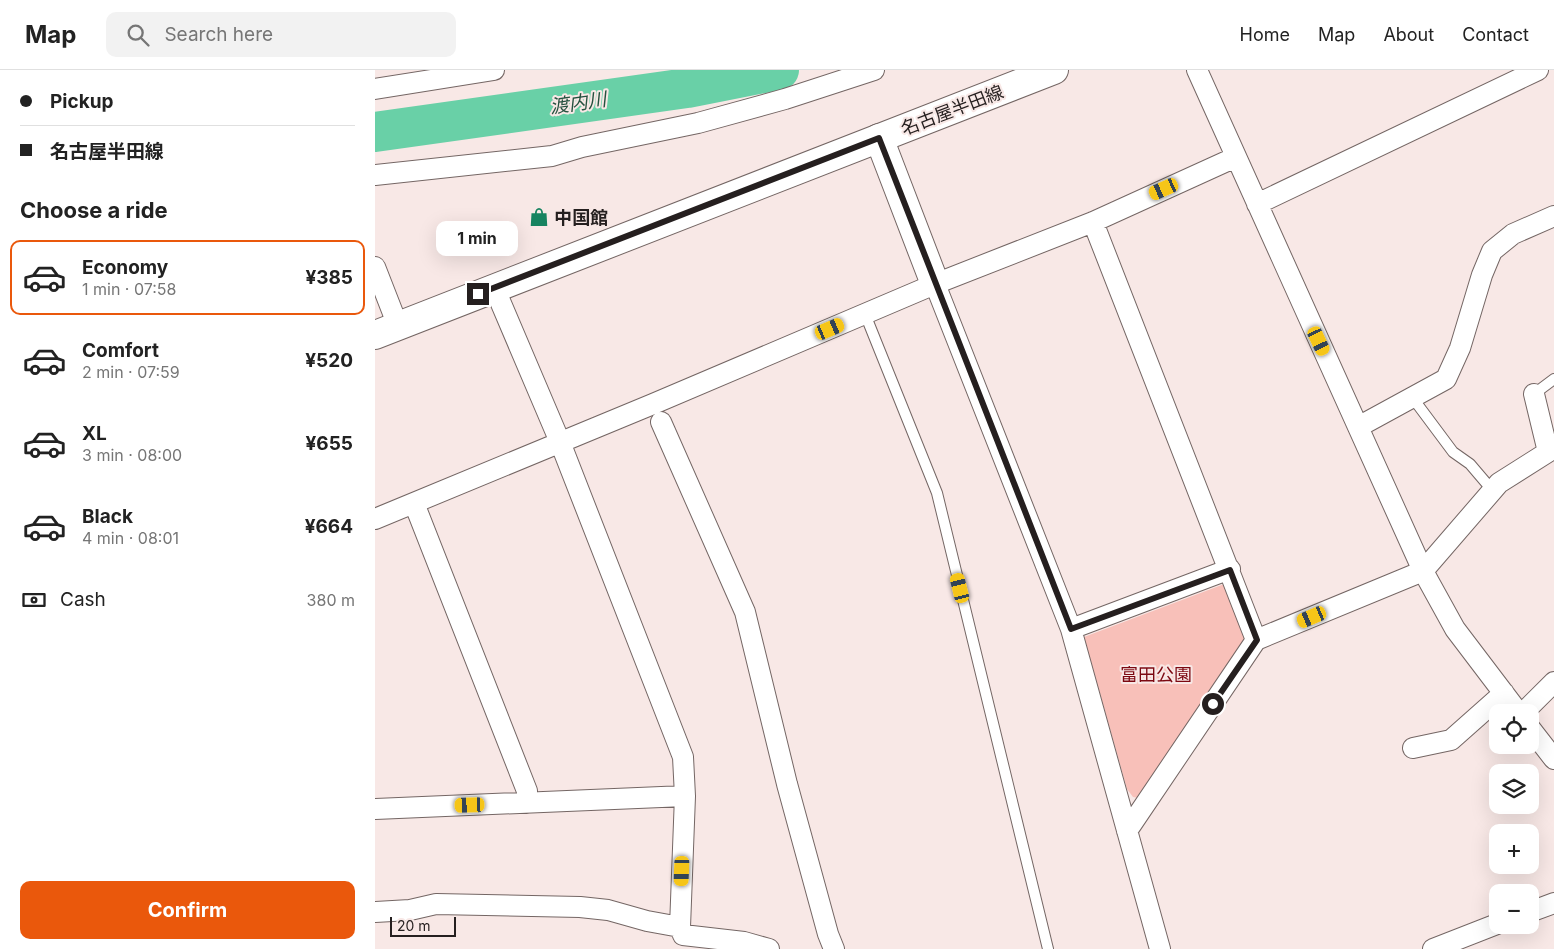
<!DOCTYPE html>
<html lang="en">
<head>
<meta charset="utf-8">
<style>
	:root { --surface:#fff; --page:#f2f2f2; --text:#222; --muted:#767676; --line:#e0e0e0; --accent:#ea580c }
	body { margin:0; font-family:Inter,"Noto Sans JP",sans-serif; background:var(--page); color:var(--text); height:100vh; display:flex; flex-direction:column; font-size:19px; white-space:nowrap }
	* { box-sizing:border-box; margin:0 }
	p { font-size:16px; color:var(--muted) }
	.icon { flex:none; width:28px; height:28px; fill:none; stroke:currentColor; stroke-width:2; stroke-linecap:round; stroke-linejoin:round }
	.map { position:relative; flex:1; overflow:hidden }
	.sheet { display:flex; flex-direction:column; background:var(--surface); width:375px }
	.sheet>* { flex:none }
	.banner { display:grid; align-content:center; height:110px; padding:0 20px; background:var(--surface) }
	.fabs { position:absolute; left:1114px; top:634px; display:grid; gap:10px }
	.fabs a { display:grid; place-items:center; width:50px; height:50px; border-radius:10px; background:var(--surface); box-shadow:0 5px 20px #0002; font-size:25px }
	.scale { position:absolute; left:15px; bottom:12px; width:66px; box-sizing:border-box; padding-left:5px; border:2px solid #251f1f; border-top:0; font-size:14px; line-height:18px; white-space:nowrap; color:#251f1f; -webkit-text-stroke:4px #f8e8e6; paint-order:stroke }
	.end { position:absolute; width:22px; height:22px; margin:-11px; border:6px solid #251f1f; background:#fff; box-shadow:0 0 0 2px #fff }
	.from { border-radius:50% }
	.bubble { position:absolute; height:35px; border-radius:10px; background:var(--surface); box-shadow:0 5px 20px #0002; font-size:16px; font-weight:700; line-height:35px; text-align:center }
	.car { position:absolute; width:15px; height:30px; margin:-15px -8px; border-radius:6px; box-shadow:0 0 4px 1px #0007; background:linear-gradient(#f5c518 24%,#345 0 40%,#f5c518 0 76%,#345 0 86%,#f5c518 0) }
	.banner b { display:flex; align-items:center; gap:18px; height:48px; font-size:19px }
	.banner b+b { border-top:1px solid var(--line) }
	.banner i { width:12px; height:12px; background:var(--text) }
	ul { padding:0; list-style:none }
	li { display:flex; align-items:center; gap:15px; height:75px; margin:0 10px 8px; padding:0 10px; border:2px solid transparent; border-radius:10px }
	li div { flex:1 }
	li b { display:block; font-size:19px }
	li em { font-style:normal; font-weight:700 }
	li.selected { border-color:var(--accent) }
	li>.icon { width:45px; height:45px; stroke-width:1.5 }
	h2 { padding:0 20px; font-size:22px; line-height:60px }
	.pay { display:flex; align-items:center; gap:12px; height:55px; padding:0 20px; font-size:19px }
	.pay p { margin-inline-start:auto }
	.action { display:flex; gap:10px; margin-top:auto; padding:10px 20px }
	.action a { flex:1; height:58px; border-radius:10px; background:var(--accent); color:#fff; font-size:20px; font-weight:700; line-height:58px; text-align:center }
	header { display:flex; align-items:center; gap:30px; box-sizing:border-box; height:70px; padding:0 25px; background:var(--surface); border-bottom:1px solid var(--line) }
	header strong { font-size:24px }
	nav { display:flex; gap:28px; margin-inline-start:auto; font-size:18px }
	.search { width:350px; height:45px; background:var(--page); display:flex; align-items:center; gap:12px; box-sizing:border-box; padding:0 18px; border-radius:10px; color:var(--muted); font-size:19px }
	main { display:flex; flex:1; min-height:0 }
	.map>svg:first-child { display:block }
	.green { fill:#f8c0b9 }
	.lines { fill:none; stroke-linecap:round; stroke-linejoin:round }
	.river { stroke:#69d0a7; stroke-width:40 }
	.lane-casing { stroke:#746664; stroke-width:12 }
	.street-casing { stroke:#746664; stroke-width:22 }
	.secondary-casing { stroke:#746664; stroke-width:30 }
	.primary-casing { stroke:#746664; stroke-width:30 }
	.lane { stroke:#fff; stroke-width:10 }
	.street { stroke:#fff; stroke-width:20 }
	.secondary { stroke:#fff; stroke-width:28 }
	.primary { stroke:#fff; stroke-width:28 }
	.route { stroke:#251f1f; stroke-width:6 }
	.labels { text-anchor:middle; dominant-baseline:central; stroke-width:4; stroke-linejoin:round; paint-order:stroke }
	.street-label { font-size:18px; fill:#251f1f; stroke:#f8e8e6 }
	.poi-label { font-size:18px; font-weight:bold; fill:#251f1f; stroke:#f8e8e6; text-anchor:start }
	.park-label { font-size:18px; fill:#7c0811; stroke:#f8e8e6 }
	.water-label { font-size:19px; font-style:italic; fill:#25513f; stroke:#f8e8e6 }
</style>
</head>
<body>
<header>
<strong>Map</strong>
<div class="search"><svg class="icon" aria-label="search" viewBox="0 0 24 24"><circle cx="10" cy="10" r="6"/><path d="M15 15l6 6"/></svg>Search here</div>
<nav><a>Home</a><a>Map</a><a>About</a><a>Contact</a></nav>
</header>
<main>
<section class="sheet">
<div class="banner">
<b><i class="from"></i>Pickup</b>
<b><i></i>名古屋半田線</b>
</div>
<h2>Choose a ride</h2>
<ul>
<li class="selected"><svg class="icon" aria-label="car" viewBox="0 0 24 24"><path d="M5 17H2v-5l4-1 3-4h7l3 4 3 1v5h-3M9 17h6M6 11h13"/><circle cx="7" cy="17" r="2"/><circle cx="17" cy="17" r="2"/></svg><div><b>Economy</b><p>1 min · 07:58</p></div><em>¥385</em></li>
<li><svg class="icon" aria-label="car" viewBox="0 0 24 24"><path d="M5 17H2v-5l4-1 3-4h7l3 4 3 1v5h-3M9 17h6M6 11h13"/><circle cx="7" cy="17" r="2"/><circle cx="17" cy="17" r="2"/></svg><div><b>Comfort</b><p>2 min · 07:59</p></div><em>¥520</em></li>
<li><svg class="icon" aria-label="car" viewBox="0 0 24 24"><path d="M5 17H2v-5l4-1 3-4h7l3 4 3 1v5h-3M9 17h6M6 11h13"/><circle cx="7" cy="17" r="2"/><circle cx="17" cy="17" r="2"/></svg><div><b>XL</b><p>3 min · 08:00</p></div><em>¥655</em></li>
<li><svg class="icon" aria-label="car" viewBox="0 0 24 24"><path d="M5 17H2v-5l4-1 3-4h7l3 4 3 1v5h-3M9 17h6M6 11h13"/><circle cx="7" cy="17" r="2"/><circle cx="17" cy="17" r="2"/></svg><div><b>Black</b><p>4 min · 08:01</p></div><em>¥664</em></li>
</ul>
<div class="pay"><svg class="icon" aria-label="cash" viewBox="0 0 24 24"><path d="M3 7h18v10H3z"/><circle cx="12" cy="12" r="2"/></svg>Cash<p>380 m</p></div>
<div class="action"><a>Confirm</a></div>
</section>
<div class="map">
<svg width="1179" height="879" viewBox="0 0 1179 879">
	<rect width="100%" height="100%" fill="#f8e8e6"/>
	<!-- green -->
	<path class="green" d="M852,513L874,569L769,729L758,727L752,719L709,567Z"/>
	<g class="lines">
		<!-- river -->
		<path class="river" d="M0,62L312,18L404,0"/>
		<!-- lane casing -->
		<g class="lane-casing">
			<path id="lane" d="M490,244L562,423L673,879
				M1159,324L1179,309
				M1037,327L1078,382L1095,394L1118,421"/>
		</g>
		<!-- street casing -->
		<g class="street-casing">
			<path id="street" d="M822,0L1048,501L1080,559L1143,642
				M0,19L119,0
				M0,105L177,86L207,77L323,53L410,29L499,0
				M882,134L1163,0
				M718,152L881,570
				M0,197L23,256
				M560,214L696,559L785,879
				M119,217L185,372L308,687L310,726L305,857
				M286,352L370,542L412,714L453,864L459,879
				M983,357L1071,309L1085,278L1107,205L1117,181L1138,164L1179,146
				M39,433L152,721V733
				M0,449L278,334L560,214L718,152L861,87
				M696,559L855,499
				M1149,642L1179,612
				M1155,658L1179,689
				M1038,678L1076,670L1129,623
				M0,739L310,726
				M752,761L881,570L1048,501L1124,413L1173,382L1159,324
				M0,842L35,840L61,834L205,837L233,840L272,851L305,857L308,865L369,872L394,879
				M1155,842L1179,833
				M1058,879L1122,854"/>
		</g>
		<!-- secondary casing -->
		<g class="secondary-casing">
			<path id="secondary" d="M504,68L560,214"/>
		</g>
		<!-- primary casing -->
		<g class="primary-casing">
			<path id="primary" d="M0,265L679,0"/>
		</g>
		<!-- lane -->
		<use href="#lane" class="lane"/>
		<!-- street -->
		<use href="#street" class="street"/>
		<!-- secondary -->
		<use href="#secondary" class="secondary"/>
		<!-- primary -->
		<use href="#primary" class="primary"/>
	</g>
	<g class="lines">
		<!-- route -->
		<path class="route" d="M103,224L504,68L696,559L855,500L882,570L838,634"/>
	</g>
	<!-- icons -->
	<defs>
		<g id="shop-bare" transform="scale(1.5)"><path d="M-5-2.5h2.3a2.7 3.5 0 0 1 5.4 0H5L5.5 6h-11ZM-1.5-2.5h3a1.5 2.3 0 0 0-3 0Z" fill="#178360" stroke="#f8e8e6" stroke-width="2.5" paint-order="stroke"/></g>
	</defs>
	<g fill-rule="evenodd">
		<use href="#shop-bare" x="164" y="147"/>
	</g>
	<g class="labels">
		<!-- street labels -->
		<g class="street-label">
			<text transform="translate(577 40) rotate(-21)">名古屋半田線</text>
		</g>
		<!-- poi labels -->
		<g class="poi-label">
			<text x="179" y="147">中国館</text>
		</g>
		<!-- park labels -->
		<g class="park-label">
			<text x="781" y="604">富田公園</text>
		</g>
		<!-- water labels -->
		<g class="water-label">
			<text transform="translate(203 33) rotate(-8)">渡内川</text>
		</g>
	</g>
</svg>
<div class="fabs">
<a><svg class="icon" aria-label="locate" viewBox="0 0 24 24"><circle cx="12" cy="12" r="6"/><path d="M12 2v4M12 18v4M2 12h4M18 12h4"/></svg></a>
<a><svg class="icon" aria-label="layers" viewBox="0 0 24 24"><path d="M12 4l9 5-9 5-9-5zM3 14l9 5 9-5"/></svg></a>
<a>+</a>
<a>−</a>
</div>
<div class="scale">20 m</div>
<i class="end from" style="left:838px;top:634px"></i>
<i class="end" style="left:103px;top:224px"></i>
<div class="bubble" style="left:61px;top:151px;width:82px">1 min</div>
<i class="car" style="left:789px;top:119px;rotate:246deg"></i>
<i class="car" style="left:455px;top:259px;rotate:67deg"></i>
<i class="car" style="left:944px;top:271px;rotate:155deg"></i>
<i class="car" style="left:585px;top:518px;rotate:346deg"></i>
<i class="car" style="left:937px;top:547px;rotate:247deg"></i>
<i class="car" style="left:95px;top:735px;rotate:268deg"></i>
<i class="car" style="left:307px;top:801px;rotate:182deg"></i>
</div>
</main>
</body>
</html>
